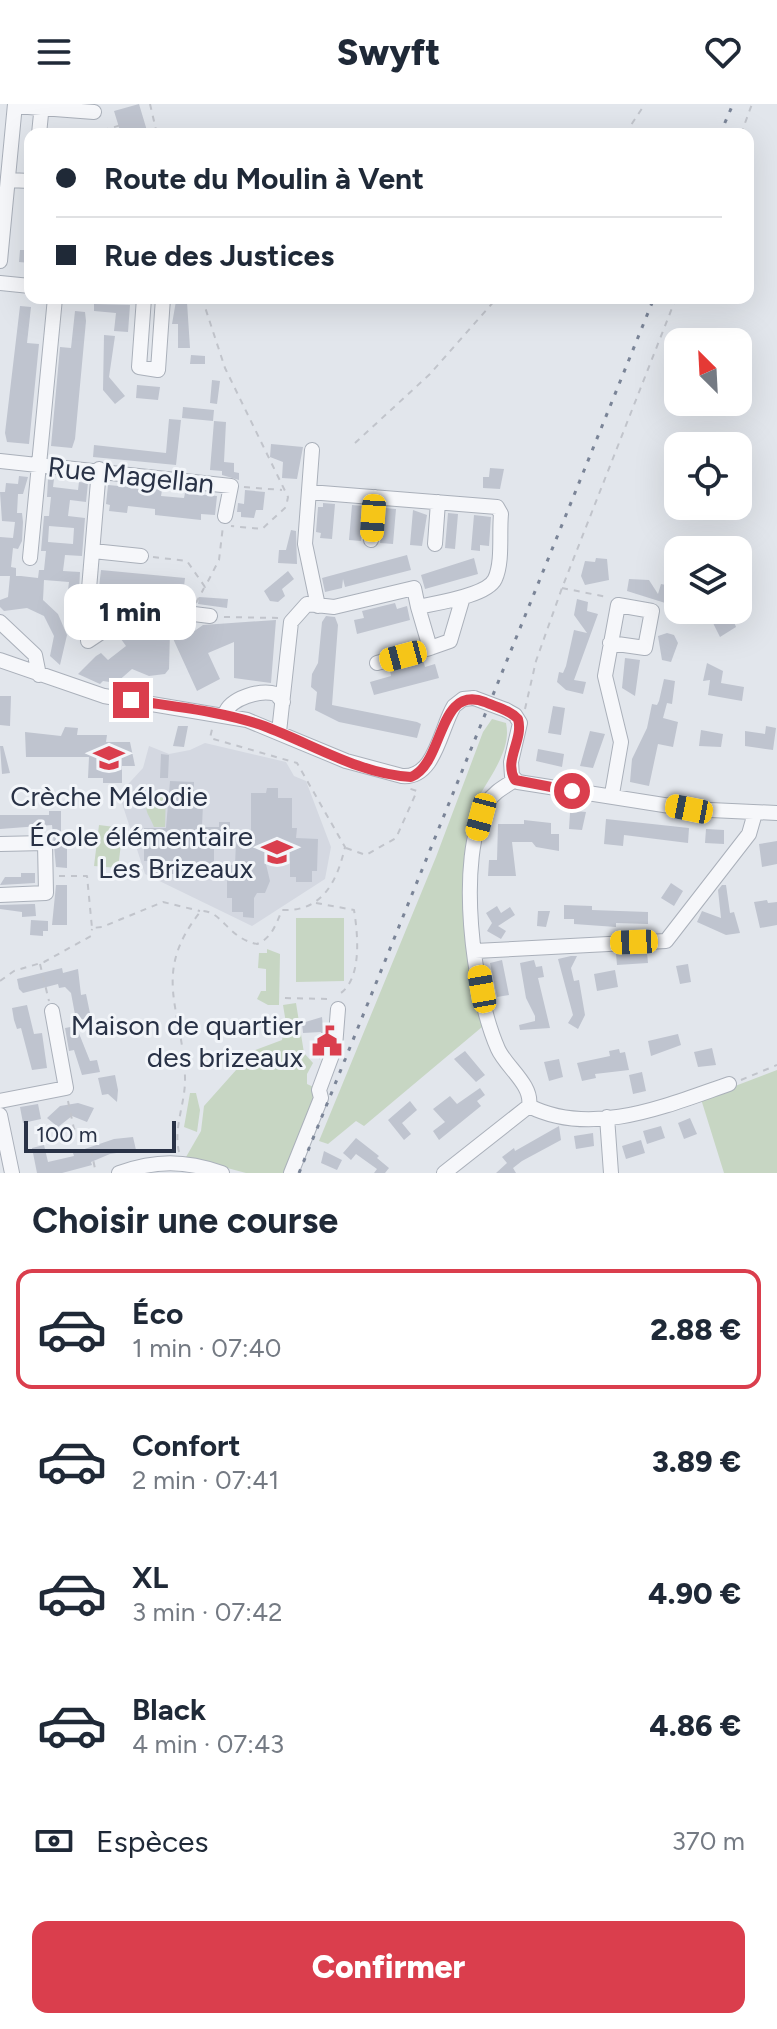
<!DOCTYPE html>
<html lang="fr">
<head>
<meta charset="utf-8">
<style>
	:root { --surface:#fff; --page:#f2f2f3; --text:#1f2937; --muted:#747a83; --line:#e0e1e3; --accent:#da3e4d }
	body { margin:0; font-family:Figtree,sans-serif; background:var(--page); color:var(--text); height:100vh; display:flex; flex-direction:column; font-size:30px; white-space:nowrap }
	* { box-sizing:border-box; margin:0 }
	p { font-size:26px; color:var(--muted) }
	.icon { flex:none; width:44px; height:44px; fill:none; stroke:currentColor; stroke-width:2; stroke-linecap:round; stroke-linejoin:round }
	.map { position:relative; height:1069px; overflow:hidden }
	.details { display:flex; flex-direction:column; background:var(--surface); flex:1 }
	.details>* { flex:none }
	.guide { position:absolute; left:24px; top:24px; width:730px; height:176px; border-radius:16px; box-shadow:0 8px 32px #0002; display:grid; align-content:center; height:176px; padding:0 32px; background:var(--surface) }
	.needle { width:52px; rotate:336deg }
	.fabs { position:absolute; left:664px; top:224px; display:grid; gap:16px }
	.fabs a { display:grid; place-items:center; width:88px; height:88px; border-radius:16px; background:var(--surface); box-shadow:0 8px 32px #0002; font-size:40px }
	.scale { position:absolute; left:24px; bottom:20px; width:152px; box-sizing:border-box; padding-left:8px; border:4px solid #293246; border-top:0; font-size:22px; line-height:28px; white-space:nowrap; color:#293246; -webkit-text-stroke:6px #f2f5f9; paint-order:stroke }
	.end { position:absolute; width:36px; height:36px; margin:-18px; border:10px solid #da3e4d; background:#fff; box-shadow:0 0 0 4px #fff }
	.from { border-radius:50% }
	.bubble { position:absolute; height:56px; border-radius:16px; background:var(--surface); box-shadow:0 8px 32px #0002; font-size:26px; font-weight:800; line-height:56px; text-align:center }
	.car { position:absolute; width:24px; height:48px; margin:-24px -12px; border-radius:10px; box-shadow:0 0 6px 2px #0007; background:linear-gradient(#f5c518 24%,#345 0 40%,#f5c518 0 76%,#345 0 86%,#f5c518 0) }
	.guide b { display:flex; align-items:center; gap:28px; height:76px; font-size:30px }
	.guide b+b { border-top:2px solid var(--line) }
	.guide i { width:20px; height:20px; background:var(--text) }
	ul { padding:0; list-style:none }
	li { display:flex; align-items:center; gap:24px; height:120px; margin:0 16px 12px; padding:0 16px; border:4px solid transparent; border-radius:16px }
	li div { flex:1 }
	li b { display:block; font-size:30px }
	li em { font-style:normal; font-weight:800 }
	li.active { border-color:var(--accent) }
	li>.icon { width:72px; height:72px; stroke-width:1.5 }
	h2 { padding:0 32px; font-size:36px; line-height:96px }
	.pay { display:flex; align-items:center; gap:20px; height:88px; padding:0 32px; font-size:30px }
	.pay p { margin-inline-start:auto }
	.cta { display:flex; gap:16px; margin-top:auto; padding:16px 32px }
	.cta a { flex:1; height:92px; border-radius:16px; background:var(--accent); color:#fff; font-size:32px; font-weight:800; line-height:92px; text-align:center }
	header { display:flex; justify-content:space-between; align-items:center; height:104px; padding:0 32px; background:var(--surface); font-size:36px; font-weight:800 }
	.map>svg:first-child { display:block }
	.built { fill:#d4d8e1 }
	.green { fill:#c7d6c3 }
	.building { fill:#bfc4cf; fill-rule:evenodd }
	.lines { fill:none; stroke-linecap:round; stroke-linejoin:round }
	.minor-casing { stroke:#aab0ba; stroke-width:16 }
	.path { stroke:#c1c4cb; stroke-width:2; stroke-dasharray:6 6; stroke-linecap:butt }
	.minor { stroke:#f6f7fa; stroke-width:14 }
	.rail { stroke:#7a8497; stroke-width:3; stroke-dasharray:4 8; stroke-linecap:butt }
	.minor-bridge-casing { stroke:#aab0ba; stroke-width:16; stroke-linecap:butt }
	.minor-bridge { stroke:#f6f7fa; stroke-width:14 }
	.route { stroke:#da3e4d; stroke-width:10 }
	.labels { text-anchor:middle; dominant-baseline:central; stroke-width:6; stroke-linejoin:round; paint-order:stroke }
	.street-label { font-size:28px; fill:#293246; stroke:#f2f5f9 }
	.poi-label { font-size:28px; fill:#293246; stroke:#f2f5f9; text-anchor:end }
</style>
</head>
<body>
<header><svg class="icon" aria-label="menu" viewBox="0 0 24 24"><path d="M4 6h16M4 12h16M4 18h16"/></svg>Swyft<svg class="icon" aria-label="heart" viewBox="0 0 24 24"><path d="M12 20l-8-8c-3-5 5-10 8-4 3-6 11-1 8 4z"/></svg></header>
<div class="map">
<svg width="777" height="1069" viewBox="0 0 777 1069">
	<rect width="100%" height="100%" fill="#e2e6ec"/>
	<!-- built -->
	<path class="built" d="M205,639L286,658L294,672L306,677L331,743L325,775L252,822L145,770L119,690L143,664L149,642L169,650L190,646Z"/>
	<!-- green -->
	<path class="green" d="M492,615L506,619C514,655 472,689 468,721C459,786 470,859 482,923L364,1022L356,1017L328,1040L319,1037L436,753L483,628Z
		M150,689H166L165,723H154C148,708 142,707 150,689Z
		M99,721L123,724L118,764L94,762Z
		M296,814H344V877L296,878Z
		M267,845L280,850L279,901H268L257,895L261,887H266V865L258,864L259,849H267Z
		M296,899L304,949L313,959L307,970V980L320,986L294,1069H246L186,1053L201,1027L204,1002L253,947L282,936L286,919L283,901Z
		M777,966V1069H724L701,995Z
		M190,989H196L200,1006L197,1028L184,1023Z"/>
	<!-- building -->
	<path class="building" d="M139,0L148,30H121L114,7Z
		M20,146H30V159L19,158Z
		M176,197L187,198L190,244H178V220H172Z
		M94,200L130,201L128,228L114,227L116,209L94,207Z
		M20,202L31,203L27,239L39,240L29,340L7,338L5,329Z
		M75,207L85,208L86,217L75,335L72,344L51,342L60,243L71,244Z
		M104,231L115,232L109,273L125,292L115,300L103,286Z
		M191,251L205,252V260H190Z
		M212,276L220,277L217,300L210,299Z
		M137,281L160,283L158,296L136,294Z
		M183,303L214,306L213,317L182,314Z
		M169,315L181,316L176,361L93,353L94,341L166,349Z
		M214,317L226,318L224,358L234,359V368L239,369V376L222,371V367L210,366Z
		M271,340L303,343L297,375L282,374L283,358L270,353Z
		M490,364L504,365L500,385L483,384V373H489Z
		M19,372L28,373L23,390H18L17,409H22L23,418L22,437L18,445L13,444L11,463L16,464V472H21L38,474L39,466H44L46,447H41L44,412H49L51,393H47L48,375H54L53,383L78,386L79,378L88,379L86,398L70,396L68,412L85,414L82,452L65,451L63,467L80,468L79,487L68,486L69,478L44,476L43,496L58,510L67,531L60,561L50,552L54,532L44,512L27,504L4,507L0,503V496L8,493L10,472H0V433L13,434L15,418L2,417L0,388H5L6,379L18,380ZM49,422L74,424L73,440L48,438Z
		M108,381L162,386L161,392L184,394L185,389L217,392L215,411L201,410V416L155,411V405L128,402L127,409L109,407L110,401L106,400Z
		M245,386L265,388L263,406H256L254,414L241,413V408H237L238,399L244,400Z
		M323,399L335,400L332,435L320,434L321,429L316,428L318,403H323Z
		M352,401L363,402L361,437L349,436Z
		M385,404L396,405L393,440L380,439Z
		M413,406L427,411L422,442L410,441Z
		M448,409L458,410L455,445L445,444Z
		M474,411L491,413L489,442L480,441V447L471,446Z
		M291,426L296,427L297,460L278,459L279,446H286Z
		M407,451L411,466L345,483L343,475L342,484L325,488L322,474Z
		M474,454L478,470L425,485L421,471Z
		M596,454L607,455L609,476L585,481L581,472L585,457L595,458Z
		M101,466L185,474L183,491L174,494L106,489L107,485L99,483Z
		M288,467L294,475L282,485L285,492L278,498L270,497L264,487Z
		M629,475L649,476L658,490L661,480L676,483L678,503L627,487Z
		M199,493L228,495L227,504L198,500Z
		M577,495L588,498L587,507L598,510L574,576L586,578L583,590L566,586L557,578L559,568L563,569L566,562L574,526L587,529L574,511Z
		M395,499L397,505L407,502L410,516L357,530L354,516L364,514L362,507Z
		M716,506H733L738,515L734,518L736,523L720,533L711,515L718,512Z
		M326,512L335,513L338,521L332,601L417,618L421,620L417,634L339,618L315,606L317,588L311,583L312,570L318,559L322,518Z
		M276,516L271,579L234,574V538L208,549L220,575L197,587L170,528L169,565L165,570L149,572L132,565L116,579L103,577L100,580L78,570L96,552L101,549L108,556L126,542L121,535L139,523H144L153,535L176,525L184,522L191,521L193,528L203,521Z
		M667,529L674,531L678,539L671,558L662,556L658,532Z
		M625,554L640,556L635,592L622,584Z
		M423,556L425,563L435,560L439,574L374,591L370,578L391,572L390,566Z
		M707,559L723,567L721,579L744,583L742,597L708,591L710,576L703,577Z
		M664,575L675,577L672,600L667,599L663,614L678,618L673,643L658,640L649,682L630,678L632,655L647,624L652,600L657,601L659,597Z
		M0,592H11L10,622L0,621Z
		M553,602L565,604L561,631L548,629Z
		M178,622H188L184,643L173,642Z
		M766,622L776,624L773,646L745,642V627L765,630Z
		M65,623L78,624L77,631H107L106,638H130L135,662H122V679H103V674H88L89,653H26L25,628L61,632Z
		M701,626L723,630L721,643L699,642Z
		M590,627L605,630L593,664L580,662Z
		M0,642H3L10,669L2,670Z
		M538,645L564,650L562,663L536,657Z
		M161,650L169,651L168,674H160Z
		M170,677L194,678V700H203L202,723H219V718H230V729H251V689H266L267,684H278V694H292V724H297L296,734L318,735L317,767H312V778H296V773H290V757L265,756L270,777L265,789H257L254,794V814L243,813V808H232V794H227V772H221L222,761H235L236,739H214V766L190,765V776H175V770H151V757H144V724H166Z
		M49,707H61V729H67V764L56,763L52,721L0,725V711H49Z
		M576,707L586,708L582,726L569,725L570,709Z
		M606,715L689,724L688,739L624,731L623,742L604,740Z
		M524,716L551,719V730H559V747L536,743L532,738H512L516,772H488L489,756H497L498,720H524Z
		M706,725L724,726V740L705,739Z
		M777,737V760L762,763L759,740Z
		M21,769H35V779L0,781L5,773H21Z
		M671,779L683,787L674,802L661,794Z
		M56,781H67V821H52Z
		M722,781H726L730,809L734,808L740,829L726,831L697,818L702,807L721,814L718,786Z
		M767,796L768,799L777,798V821L760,824L754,798Z
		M32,800H35L36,812L22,813V808L0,805V801Z
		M564,801L592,802V806L648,808V820L616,819V823L574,820V815H564Z
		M497,802L501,809L510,803L515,811L498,822L506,827L501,835L487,827L492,819L486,809Z
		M538,807H550L546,823L537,822Z
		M31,816L48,817V827H43V832L30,831Z
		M647,849L648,859L617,861L616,850Z
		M571,852H577L571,864L574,877L579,876L585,911L578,925L568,919L573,911L558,855Z
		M502,856L509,891L497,893L490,859Z
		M534,856L536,863L542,862L544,873L538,874L550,924L520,926L519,921L535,917V912L526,894L520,859Z
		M688,860L691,878L680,880L676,862Z
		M62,864L63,869L78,865L81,891L86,890L91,914L76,916L71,889L65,883L59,884L58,880L23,889L19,885L17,875Z
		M615,866L618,883L597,887L594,870Z
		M27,901L34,930L42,929L47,964L32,966L21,924L17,925L14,916L12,904Z
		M322,913L323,924H326L325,941L319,956L321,928L303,929L302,919Z
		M76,922L90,957L97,956L100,968L82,971L74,946L69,947L65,924Z
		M678,930L681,941L651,952L648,937Z
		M712,944L716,961L698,963L694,948Z
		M619,945L620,949L625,948L629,966L595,970L596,974L582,977L577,959L610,952L609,947Z
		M465,947L485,971L476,978L454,955Z
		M559,955L563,973L549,977L544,958Z
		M642,968L646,987L633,990L629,971Z
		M115,971L118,986L117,998L108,990L102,991L98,974Z
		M480,984L485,991L477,997L481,1002L439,1036L433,1027L445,1018L433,1005L450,992L457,1000Z
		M410,997L417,1006L402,1019L411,1030L404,1036L388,1016Z
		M78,999L94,1004L87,1018L72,1012L58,1023L47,1014L60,1002Z
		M38,1000L41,1015L23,1019L20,1003Z
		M690,1014L697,1030L684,1035L678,1019Z
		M559,1022L561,1036L522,1057L513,1064L516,1069H496L507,1059L502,1053L514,1044L515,1047Z
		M661,1022L665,1034L647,1040L643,1027Z
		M593,1029L594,1042L576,1045L574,1032Z
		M133,1033L136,1046L110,1050L91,1058L92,1061L62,1069H37L32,1044L44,1041L48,1058L74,1052L73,1049L114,1035Z
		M356,1034L379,1052L377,1054L389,1064L385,1069H374L377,1065L356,1050L351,1056L343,1049Z
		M641,1036L645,1049L626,1055L622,1042Z
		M324,1047L342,1056L337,1066L321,1059Z"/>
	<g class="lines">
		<!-- minor casing -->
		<g class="minor-casing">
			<path id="minor" d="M15,2L94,8
				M39,30L42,0
				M8,76L30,77
				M0,157L15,0
				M0,179L30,182
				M144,194L139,263L158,266L163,194
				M312,346L305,440L318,502
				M0,357L231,382L225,412
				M99,365L88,497L210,512
				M371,436L375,393
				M435,440L438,398
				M93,447L141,452
				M30,454L55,194
				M88,497V537L127,511L143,513
				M0,518L35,551L39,571
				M610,539L645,544L652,507L618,501L605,572L621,638L612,690
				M430,544L450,537L463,493
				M0,556L104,592L247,616L346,657L402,672C435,675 440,625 454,602L463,595L474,594
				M377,559L430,544L418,503
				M506,606L515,611L520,619L511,658L512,672L518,678L689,705L777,709
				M225,610C230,594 261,585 276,590L283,598
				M279,628L291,518L307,500L334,503L414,484L418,503C436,499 487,492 495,475C503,458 499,429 501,410L497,403L309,388
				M515,676C504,683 494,688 487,699C455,754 473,889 498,945C506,963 533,981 529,1002
				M0,740L45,739L46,789L0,791
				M475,847L666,837L749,730L755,709
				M0,997L66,984L52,907
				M529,1002C592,1034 668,1001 729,980
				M0,1011L12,1069
				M607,1013L611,1069
				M119,1069C156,1056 184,1056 222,1069
				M291,1069L321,994L319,986L335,943L338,905
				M444,1069L529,1002"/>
		</g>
		<!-- path -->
		<path class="path" d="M150,0L157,30
			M91,30L121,21
			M625,30L645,0
			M741,30L752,0
			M202,194L225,264L288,393L286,403L262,425L231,422
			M355,339L430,270L497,194
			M244,383L282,386
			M153,453L187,457L205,483L219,456L223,422
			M562,484L607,493
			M196,499L204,484
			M224,513L281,514
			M525,605L536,557L562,484L676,194
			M346,744L366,751L396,734L417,687L408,684
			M59,772H87L92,824L102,823L163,798L200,807
			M316,799L354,806C358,831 363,879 336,892
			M40,860L49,897
			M0,877L14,867L44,858L91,832L92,825
			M285,894L330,895
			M741,976L777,961
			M68,997L74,1025L87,1028L96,1069
			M179,1048C173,1023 186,998 185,973C183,905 150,870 201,807C222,806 227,834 257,840C272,834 276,820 282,806C322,808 337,778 345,743L297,659L210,634L213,621"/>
		<!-- minor -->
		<use href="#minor" class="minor"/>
		<!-- rail -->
		<path class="rail" d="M720,30L733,0
			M299,1069L654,194"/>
		<!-- minor-bridge casing -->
		<g class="minor-bridge-casing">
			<path id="minor-bridge" d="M474,594L506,606"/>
		</g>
		<!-- minor-bridge -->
		<use href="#minor-bridge" class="minor-bridge"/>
	</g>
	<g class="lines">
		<!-- route -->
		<path class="route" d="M131,596C176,603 221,607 264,622C312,640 359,670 411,673C445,659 437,580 485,598C496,603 510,606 518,615C524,636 503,656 515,676L572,687"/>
	</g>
	<!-- icons -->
	<defs>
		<g id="school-bare" transform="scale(2.4)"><path d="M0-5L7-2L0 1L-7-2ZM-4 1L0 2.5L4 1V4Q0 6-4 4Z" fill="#da3e4d" stroke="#f2f5f9" stroke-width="2.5" paint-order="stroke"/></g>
		<g id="civic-bare" transform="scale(2.4)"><path d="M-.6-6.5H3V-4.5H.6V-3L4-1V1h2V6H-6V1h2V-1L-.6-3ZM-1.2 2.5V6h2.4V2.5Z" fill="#da3e4d" stroke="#f2f5f9" stroke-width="2.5" paint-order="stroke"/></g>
	</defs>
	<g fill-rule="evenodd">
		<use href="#school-bare" x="109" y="654"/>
		<use href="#school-bare" x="277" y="748"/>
		<use href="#civic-bare" x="327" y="937"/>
	</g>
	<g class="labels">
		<!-- street labels -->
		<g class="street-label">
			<text transform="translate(131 371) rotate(6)">Rue Magellan</text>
		</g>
		<!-- poi labels -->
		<g class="poi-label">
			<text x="109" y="692" text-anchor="middle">Crèche Mélodie</text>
			<text x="253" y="732">École élémentaire<tspan x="253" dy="32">Les Brizeaux</tspan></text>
			<text x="303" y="921">Maison de quartier<tspan x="303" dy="32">des brizeaux</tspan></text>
		</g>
	</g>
</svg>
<div class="fabs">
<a><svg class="needle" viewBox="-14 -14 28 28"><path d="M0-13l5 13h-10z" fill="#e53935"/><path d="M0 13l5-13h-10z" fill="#747a83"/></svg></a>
<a><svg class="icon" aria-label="locate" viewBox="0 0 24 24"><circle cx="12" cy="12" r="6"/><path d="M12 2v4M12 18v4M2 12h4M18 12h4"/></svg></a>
<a><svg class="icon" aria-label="layers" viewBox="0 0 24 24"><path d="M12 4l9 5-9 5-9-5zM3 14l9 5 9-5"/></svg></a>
</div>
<div class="scale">100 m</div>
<i class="end from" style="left:572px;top:687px"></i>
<i class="end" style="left:131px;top:596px"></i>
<div class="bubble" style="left:64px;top:480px;width:132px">1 min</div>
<i class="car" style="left:373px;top:414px;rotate:184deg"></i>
<i class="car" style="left:403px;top:552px;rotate:255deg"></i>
<i class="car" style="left:689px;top:705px;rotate:281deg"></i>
<i class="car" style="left:481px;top:713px;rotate:195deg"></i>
<i class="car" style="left:634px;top:838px;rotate:268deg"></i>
<i class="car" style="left:482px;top:885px;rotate:350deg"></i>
<div class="guide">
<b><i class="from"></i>Route du Moulin à Vent</b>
<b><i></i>Rue des Justices</b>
</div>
</div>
<section class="details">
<h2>Choisir une course</h2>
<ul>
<li class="active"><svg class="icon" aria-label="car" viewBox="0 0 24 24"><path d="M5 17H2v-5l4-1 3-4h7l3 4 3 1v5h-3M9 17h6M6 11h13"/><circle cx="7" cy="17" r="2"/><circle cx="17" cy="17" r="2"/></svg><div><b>Éco</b><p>1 min · 07:40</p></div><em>2.88 €</em></li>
<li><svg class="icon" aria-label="car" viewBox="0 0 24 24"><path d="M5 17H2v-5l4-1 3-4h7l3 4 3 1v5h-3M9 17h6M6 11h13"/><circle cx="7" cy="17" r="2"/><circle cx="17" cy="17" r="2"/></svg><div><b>Confort</b><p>2 min · 07:41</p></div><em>3.89 €</em></li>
<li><svg class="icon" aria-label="car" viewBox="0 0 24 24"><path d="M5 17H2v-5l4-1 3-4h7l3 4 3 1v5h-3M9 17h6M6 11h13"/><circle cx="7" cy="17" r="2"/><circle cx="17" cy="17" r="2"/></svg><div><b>XL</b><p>3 min · 07:42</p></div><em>4.90 €</em></li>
<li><svg class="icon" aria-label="car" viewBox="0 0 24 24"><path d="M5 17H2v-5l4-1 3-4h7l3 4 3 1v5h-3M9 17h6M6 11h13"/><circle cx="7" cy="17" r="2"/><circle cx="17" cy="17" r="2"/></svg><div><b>Black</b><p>4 min · 07:43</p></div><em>4.86 €</em></li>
</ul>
<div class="pay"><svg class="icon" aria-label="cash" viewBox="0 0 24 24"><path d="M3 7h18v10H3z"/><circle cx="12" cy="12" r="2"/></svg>Espèces<p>370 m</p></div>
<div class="cta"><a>Confirmer</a></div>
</section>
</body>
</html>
